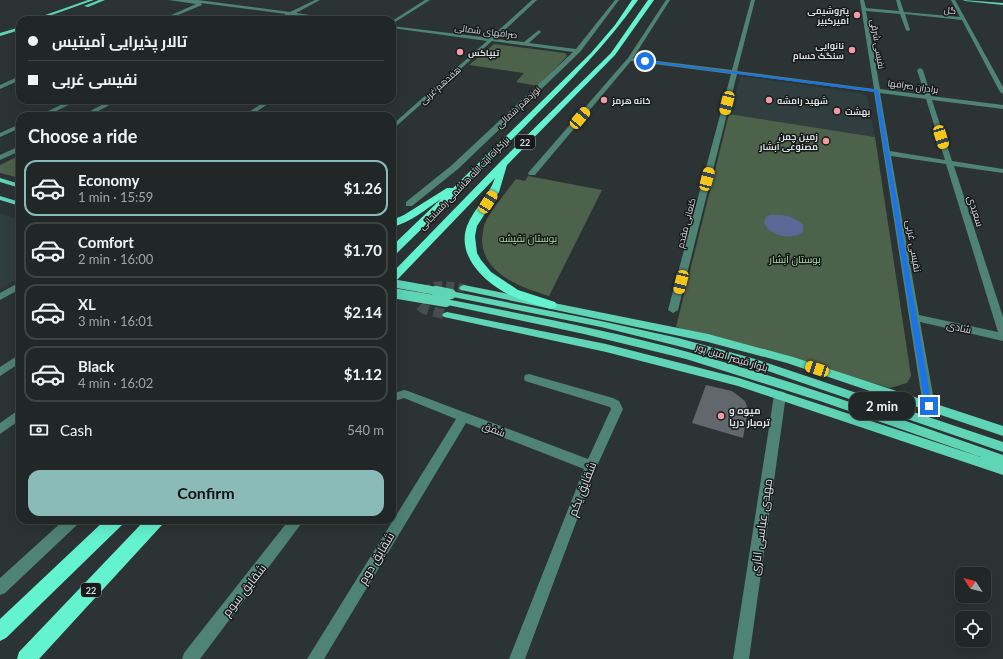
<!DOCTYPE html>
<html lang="en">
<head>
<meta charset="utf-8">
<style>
	:root { --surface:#212627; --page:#292e2f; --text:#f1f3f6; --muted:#a2a5a7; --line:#3e4344; --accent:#8bbbb9 }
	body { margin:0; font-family:Lato,Cairo,sans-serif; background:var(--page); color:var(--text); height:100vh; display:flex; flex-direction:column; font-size:15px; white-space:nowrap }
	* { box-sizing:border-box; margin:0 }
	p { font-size:13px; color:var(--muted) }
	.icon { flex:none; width:22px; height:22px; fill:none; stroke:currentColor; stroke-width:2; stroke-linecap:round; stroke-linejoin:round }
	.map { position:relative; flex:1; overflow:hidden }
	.panel { position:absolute; left:16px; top:112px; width:380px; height:412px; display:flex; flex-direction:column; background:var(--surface); border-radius:12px; box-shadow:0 4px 16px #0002,0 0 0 1px var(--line) }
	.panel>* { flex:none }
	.hud { position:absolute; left:16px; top:16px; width:380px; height:88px; border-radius:12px; box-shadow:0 4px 16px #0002,0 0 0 1px var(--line); display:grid; align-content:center; height:88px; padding:0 12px; background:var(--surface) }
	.needle { width:26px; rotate:306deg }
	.tools { position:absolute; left:955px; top:567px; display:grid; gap:8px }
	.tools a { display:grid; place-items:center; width:36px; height:36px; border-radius:8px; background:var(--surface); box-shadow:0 4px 16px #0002,0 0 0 1px var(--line); font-size:20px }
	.end { position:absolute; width:18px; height:18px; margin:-9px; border:5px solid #1a73e8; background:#fff; box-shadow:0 0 0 2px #fff }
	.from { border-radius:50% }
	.bubble { position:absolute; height:28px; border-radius:12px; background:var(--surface); box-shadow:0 4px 16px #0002,0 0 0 1px var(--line); font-size:13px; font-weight:700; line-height:28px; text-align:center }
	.car { position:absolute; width:12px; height:24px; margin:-12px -6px; border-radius:5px; box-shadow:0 0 3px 1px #0007; background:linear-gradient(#f5c518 24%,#345 0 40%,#f5c518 0 76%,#345 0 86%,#f5c518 0) }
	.hud b { display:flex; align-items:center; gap:14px; height:38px; font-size:15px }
	.hud b+b { border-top:1px solid var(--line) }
	.hud i { width:10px; height:10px; background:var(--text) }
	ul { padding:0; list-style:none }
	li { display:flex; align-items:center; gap:12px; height:56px; margin:0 8px 6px; padding:0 4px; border:2px solid var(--line); border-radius:12px }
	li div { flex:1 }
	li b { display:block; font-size:15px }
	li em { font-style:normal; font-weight:700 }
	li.current { border-color:var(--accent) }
	li>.icon { width:36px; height:36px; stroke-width:1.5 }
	h2 { padding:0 12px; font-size:18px; line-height:48px }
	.pay { display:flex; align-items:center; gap:10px; height:44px; padding:0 12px; font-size:15px }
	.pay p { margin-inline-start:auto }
	.cta { display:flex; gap:8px; margin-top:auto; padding:8px 12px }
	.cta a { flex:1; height:46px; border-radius:12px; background:var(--accent); color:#111; font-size:16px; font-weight:700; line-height:46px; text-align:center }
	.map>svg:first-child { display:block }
	.built { fill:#303e40 }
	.green { fill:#4d624a }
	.water { fill:#5b6896 }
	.building { fill:#62676b }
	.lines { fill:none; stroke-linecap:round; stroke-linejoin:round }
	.major-tunnel-far1 { stroke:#464d4e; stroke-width:8; stroke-dasharray:8 4; stroke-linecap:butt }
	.major-tunnel { stroke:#464d4e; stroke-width:10; stroke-dasharray:10 5.5; stroke-linecap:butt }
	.minor { fill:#4f8374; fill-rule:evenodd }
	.major { fill:#5fd4b6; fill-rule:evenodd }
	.highway { fill:#63f3cf; fill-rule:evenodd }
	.major-bridge-far1 { stroke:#5fd4b6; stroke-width:8 }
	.major-bridge { stroke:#5fd4b6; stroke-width:10 }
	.route { fill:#1a73e8 }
	.poi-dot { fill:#f39aa7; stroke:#171a1a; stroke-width:1.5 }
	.labels { text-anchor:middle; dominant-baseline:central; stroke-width:3; stroke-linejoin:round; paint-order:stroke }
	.far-poi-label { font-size:9px; font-weight:bold; fill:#dbdfe0; stroke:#171a1a; text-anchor:start }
	.far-street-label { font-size:9px; fill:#dbdfe0; stroke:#171a1a }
	.shield { fill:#171a1a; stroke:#a0a4a5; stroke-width:1 }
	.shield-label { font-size:9px; font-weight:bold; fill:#dbdfe0 }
	.street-label { font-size:10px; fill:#dbdfe0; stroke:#171a1a }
	.park-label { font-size:10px; fill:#a7df9e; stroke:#171a1a }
	.poi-label { font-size:10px; font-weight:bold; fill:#dbdfe0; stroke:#171a1a; text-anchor:start }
	.near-street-label { font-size:12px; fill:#dbdfe0; stroke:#171a1a }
</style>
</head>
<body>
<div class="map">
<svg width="1003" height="659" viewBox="0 0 1003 659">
	<rect width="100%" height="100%" fill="#2c3334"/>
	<!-- built -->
	<path class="built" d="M741,76L860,93L867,96L875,137L729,114Z
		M0,213L20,220V277L0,290Z"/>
	<!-- green -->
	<path class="green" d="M494,44L565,53L567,56L538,86L516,82L524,73L469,65Z
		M729,114L875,137L911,376L907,383L890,388L676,327Z
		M20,155V178L0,173V165Z
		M528,176L602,190L549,296C522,288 482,274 482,239C483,234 483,226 486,221C493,207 506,193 516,179L525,181Z"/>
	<!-- water -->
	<path class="water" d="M770,215C782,214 794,216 803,225V232C792,241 770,236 764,223L766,217Z"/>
	<!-- building -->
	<path class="building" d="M706,385L732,391L745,401L748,409L743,438L692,423Z"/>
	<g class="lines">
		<!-- major-tunnel-far1 -->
		<path class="major-tunnel-far1" d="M424,292C434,281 451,286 464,288"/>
		<!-- major-tunnel -->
		<path class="major-tunnel" d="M424,291L419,304L424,309L447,315"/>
		<!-- minor -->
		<path class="minor" d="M169,0H198L290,12L315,0H320L296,13L344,20C327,20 310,15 293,15C287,15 282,20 275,20L286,14L201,3L202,5L166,20H160L196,4Z
			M425,0H430L392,24V21Z
			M532,0H537L495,39L524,42L539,30L541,32L529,43L576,49L615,0H619L580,52L458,169L412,206H406V202L452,165L573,52L492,41L392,130V125L487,41L392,28V26L490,38Z
			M666,0H670L633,58L732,70L751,0H755L737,71L874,89L860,0H864L866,8L899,11L896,0H900L904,12L960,17L951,0H955L1003,87V94L1000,92L962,20L905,14L910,30L908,31L906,30L900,14L866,11L880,89L925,95L917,70L920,68L923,70L931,96L1003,105V109L932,100L952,161L1003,169V173L954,166L1003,317V341L920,322L935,406L933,409L929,410L925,409L923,406L874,92L737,74L678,310L673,313L668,310L731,74L631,61L535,175H529L528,173L628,58ZM880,93L926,99L945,160L890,151ZM891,156L946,164L998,332L919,315Z
			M20,76V80L0,89V85Z
			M71,100H79L46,116H38Z
			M111,100H119L89,116H81Z
			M267,100H274L250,116H243Z
			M20,124V128L0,137V133Z
			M20,146V151L0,160V155Z
			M20,282V289L0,300V293Z
			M20,354V363L0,376V367Z
			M529,374L613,398L619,401L623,409L597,466L525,659H509L584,469L466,423L324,659H307L456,419L404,398L392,402V394L404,390L408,391L588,459L611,409L610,407L525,381L524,378L525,375Z
			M780,391L784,392L786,395L749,659H733L774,395L776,392Z
			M20,409V420L0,434V423Z
			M64,520H80L78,524L5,593L0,595V578Z
			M289,520H304L200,659H182L184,653Z"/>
		<!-- major -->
		<path class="major" d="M88,0H94L38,20H31Z
			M99,0H105L88,7L84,6Z
			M963,0L1003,3V5L965,1Z
			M20,27V30L0,36V33Z
			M0,178L20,184V188L0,182Z
			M0,196L20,202V206L0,200Z
			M464,285L708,334L793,357L1003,426V436L787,363L708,342L461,290L459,288L461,286Z
			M451,291L601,321L678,338L755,359L1003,442V452L753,366L678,346L601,327L448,296L446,294Z
			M446,299C527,315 608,330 688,352C794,381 899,419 1003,455V475L738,386L606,352L444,317L442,315L444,313L447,312L606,344L739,378L981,457L823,402L686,359L584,334L443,304L441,302L443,300Z"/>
		<!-- highway -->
		<path class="highway" d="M632,0H638C607,44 571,80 533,118C488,164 442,209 396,254L392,255V246L441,199C426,209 410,223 392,227V220L404,215L447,188H453L591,53L615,25Z
			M648,0H654L615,55L507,165L499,192L477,226L475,236L477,253L481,260L491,272L518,290L555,302L557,305L555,308L551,309C537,305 523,301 510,295C485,283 456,256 467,226C474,208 489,196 495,178L396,281L392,282V273L502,160L611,53Z
			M105,520H124L122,525L6,638L0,641V619Z
			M145,520H164L162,525L39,659H17L19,652Z"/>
		<!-- major-bridge-far1 -->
		<path class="major-bridge-far1" d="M392,283L442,292"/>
		<!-- major-bridge -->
		<path class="major-bridge" d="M436,291L451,294
			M392,293L446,302"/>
	</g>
	<!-- route -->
	<path class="route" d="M644,60L878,90L932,406L931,408H926L925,406L875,92L645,62Z"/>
	<!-- markers -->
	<g class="poi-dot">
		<circle cx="857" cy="15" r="4"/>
		<circle cx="852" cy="50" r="4"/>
		<circle cx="460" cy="52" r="4"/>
		<circle cx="604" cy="100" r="4"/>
		<circle cx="769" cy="100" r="4"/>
		<circle cx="837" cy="111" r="4"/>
		<circle cx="826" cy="141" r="4"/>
		<circle cx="721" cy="416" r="4"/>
	</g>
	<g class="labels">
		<!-- far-poi labels -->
		<g class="far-poi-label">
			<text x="849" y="10" text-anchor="end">پتروشیمی<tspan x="849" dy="10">امیرکبیر</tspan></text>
			<text x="844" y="45" text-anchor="end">نانوایی<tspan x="844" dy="10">سنگک حسام</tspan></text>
			<text x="468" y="52">تیپاکس</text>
			<text x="612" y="100">خانه هرمز</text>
			<text x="777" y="100">شهید رامشه</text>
			<text x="845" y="111">بهشت</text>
			<text x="818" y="136" text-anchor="end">زمین چمن<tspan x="818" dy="10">مصنوعی آبشار</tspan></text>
		</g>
		<!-- far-street labels -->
		<g class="far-street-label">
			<text transform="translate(950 10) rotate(6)">گل</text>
			<text transform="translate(486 31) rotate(7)">صرافهای شمالی</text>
			<text transform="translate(878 44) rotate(81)">نفیسی شرقی</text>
			<text transform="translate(440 85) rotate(-42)">هفدهم غربی</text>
			<text transform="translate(913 86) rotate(8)">برادران صرافها</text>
			<text transform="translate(518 107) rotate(-43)">نوزدهم شمالی</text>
			<text transform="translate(464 183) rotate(-46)">بزرگراه آیت الله هاشمی رفسنجانی</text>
			<text transform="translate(686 223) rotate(-76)">کنعانی مقدم</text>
		</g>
		<!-- shield labels -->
		<g class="shield">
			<rect x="515" y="135" width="20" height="14" rx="3"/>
			<rect x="81" y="583" width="20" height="14" rx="3"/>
		</g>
		<g class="shield-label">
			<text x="525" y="142">22</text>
			<text x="91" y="590">22</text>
		</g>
		<!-- street labels -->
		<g class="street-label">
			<text transform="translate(976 211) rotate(72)">سعیدی</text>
			<text transform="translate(914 246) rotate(81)">نفیسی غربی</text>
			<text transform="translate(959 327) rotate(13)">شادی</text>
			<text transform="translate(732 357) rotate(17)">بلوار قیصر امین پور</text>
			<text transform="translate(494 429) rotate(21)">شفق</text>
		</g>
		<!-- park labels -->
		<g class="park-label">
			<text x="528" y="238">بوستان نقیشه</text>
			<text x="795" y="259">بوستان آبشار</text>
		</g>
		<!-- poi labels -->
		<g class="poi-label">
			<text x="729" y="410">میوه و<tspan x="729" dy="12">تره‌بار دریا</tspan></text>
		</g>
		<!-- near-street labels -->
		<g class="near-street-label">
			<text transform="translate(582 489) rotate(-69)">شقایق یکم</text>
			<text transform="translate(761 527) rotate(-82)">مهدی عباسی اناری</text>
			<text transform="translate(376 558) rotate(-59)">شقایق دوم</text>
			<text transform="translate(244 590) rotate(-52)">شقایق سوم</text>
		</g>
	</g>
</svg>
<div class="tools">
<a><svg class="needle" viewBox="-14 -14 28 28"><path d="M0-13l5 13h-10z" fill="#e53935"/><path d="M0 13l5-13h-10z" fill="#a2a5a7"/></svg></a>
<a><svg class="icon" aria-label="locate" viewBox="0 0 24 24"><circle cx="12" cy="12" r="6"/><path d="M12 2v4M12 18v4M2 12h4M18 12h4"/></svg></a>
</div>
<i class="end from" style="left:645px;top:61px"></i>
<i class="end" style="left:929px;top:406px"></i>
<div class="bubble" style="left:849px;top:392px;width:66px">2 min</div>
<i class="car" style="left:727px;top:103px;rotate:194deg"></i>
<i class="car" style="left:580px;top:118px;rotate:40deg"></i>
<i class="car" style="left:941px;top:137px;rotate:163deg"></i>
<i class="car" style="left:707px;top:179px;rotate:15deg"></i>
<i class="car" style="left:488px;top:202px;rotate:32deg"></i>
<i class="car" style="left:681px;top:282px;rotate:194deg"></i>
<i class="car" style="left:817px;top:369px;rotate:288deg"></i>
<div class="hud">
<b><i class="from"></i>تالار پذیرایی آمیتیس</b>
<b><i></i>نفیسی غربی</b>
</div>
<section class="panel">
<h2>Choose a ride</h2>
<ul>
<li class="current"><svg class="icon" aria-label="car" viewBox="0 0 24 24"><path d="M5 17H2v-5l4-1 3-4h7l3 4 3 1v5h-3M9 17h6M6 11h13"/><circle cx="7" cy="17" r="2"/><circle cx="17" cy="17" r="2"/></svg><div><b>Economy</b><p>1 min · 15:59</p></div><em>$1.26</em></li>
<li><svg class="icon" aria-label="car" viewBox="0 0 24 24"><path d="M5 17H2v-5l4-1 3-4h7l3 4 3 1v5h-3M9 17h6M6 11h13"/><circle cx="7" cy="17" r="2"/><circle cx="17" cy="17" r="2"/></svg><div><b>Comfort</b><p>2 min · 16:00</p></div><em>$1.70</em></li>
<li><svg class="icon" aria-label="car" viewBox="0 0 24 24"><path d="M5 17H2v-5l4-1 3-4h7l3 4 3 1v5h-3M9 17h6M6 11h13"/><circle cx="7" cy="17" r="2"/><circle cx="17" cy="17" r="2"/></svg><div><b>XL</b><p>3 min · 16:01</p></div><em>$2.14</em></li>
<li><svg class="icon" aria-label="car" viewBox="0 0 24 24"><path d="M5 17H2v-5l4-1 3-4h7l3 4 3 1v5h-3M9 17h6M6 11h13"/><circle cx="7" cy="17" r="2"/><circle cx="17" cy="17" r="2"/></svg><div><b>Black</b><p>4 min · 16:02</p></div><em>$1.12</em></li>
</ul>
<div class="pay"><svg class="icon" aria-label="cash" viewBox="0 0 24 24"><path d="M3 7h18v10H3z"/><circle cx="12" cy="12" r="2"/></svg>Cash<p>540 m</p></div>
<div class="cta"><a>Confirm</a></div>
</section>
</div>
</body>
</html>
